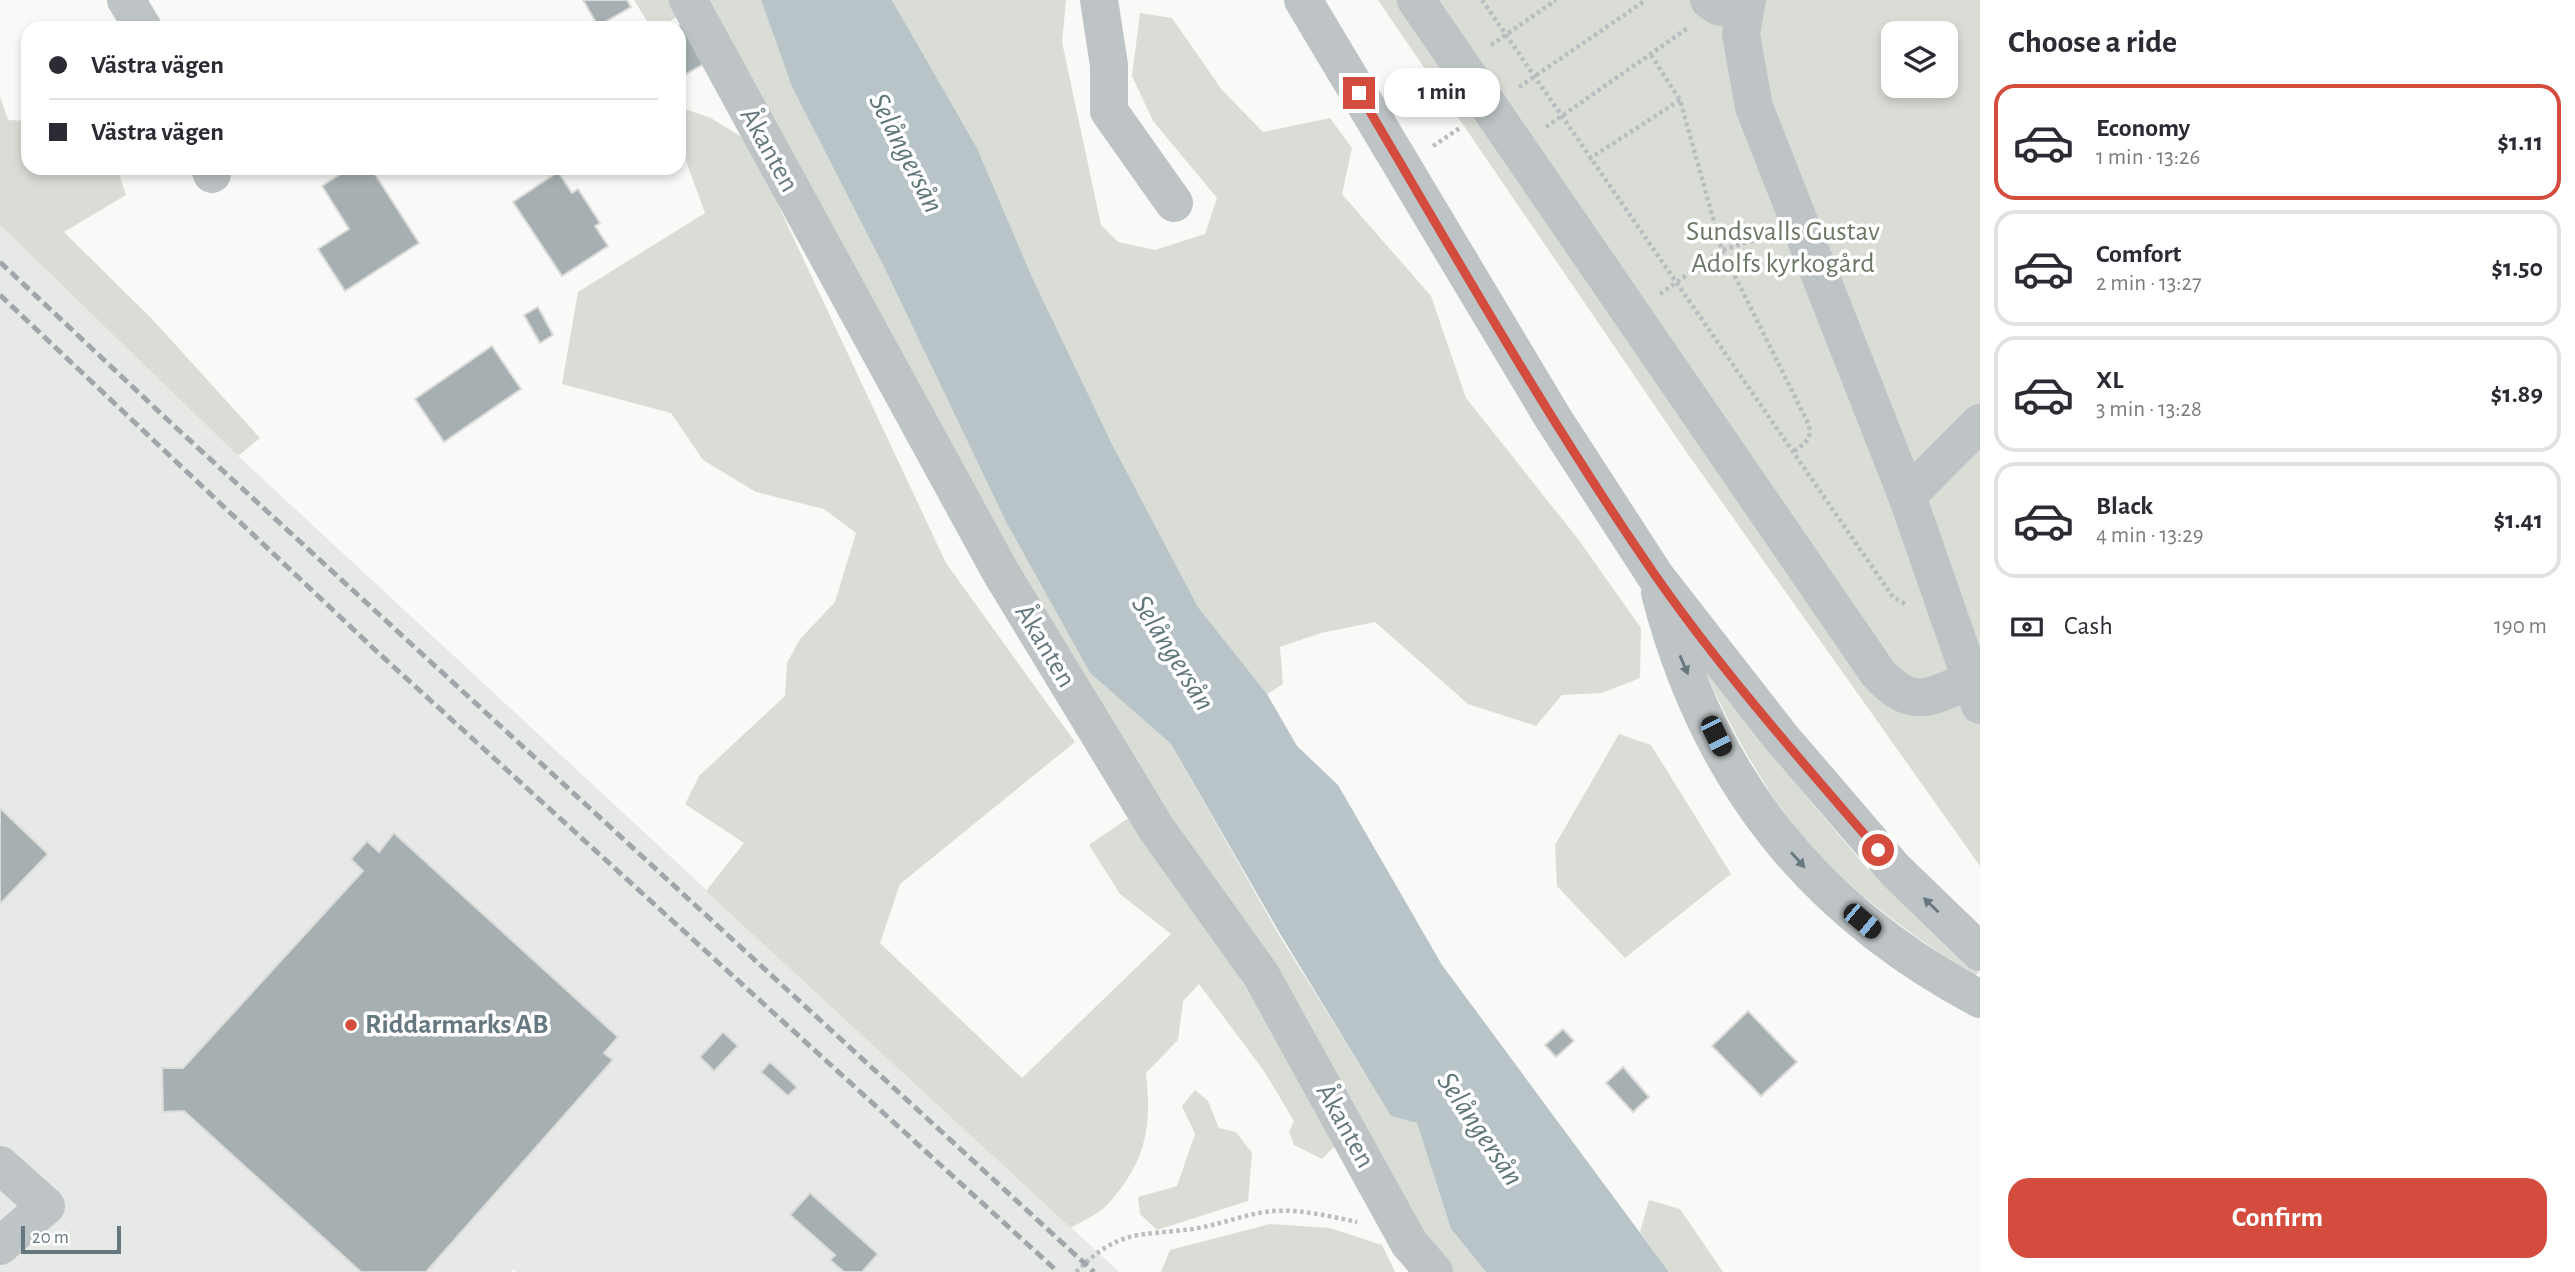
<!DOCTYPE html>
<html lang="en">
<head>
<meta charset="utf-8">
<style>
	:root { --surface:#fff; --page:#f7f7f7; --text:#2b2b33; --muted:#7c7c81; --line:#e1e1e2; --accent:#d34c3d }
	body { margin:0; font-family:"Alegreya Sans",sans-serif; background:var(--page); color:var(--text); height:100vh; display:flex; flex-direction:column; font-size:26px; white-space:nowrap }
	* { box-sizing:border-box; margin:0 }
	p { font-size:23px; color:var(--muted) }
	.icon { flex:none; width:38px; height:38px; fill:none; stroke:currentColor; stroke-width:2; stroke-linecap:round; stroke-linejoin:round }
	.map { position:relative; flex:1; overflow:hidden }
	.panel { display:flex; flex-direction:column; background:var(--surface); width:595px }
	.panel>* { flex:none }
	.top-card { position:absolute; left:21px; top:21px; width:665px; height:154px; border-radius:21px; box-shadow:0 4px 10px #0003; display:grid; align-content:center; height:154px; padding:0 28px; background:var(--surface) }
	.buttons { position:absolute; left:1881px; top:21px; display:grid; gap:14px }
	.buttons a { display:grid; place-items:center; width:77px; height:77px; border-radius:14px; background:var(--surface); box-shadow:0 4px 10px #0003; font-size:35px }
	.scale { position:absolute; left:21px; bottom:18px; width:100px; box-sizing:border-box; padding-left:7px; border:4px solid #66787f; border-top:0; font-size:19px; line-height:24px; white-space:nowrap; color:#66787f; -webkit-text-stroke:5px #fff; paint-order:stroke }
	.end { position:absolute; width:32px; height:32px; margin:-16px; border:9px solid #d34c3d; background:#fff; box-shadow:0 0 0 4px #fff }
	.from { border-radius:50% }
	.bubble { position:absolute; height:49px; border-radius:21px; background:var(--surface); box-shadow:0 4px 10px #0003; font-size:23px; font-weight:700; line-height:49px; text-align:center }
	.car { position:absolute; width:21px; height:42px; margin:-21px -10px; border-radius:9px; box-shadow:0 0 5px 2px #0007; background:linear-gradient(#222 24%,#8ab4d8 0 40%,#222 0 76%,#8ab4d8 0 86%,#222 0) }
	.top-card b { display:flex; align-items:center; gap:24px; height:66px; font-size:26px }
	.top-card b+b { border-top:2px solid var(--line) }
	.top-card i { width:18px; height:18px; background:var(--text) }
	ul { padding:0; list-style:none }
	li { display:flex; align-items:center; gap:21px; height:116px; margin:0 14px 10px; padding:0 14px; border:4px solid var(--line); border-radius:21px }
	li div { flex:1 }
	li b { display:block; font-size:26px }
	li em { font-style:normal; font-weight:700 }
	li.selected { border-color:var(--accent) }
	li>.icon { width:63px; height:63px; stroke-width:1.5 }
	h2 { padding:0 28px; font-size:32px; line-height:84px }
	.pay { display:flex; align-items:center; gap:18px; height:77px; padding:0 28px; font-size:26px }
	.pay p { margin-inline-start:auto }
	.cta { display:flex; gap:14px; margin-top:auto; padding:14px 28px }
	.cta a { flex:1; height:80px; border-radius:21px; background:var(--accent); color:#fff; font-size:28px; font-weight:700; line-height:80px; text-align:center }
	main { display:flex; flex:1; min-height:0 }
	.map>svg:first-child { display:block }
	.built { fill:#e7e9e7 }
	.green { fill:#daddd6; fill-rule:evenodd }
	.water { fill:#b8c4c7 }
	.building { fill:#a6b0b3; stroke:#dbdbd9; stroke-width:2 }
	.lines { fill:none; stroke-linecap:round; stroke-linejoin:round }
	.path { stroke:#b9bdbf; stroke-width:4.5; stroke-dasharray:3.5 3.5; stroke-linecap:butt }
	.minor { stroke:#bec4c6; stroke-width:38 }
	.rail { stroke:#9fa7ab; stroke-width:5; stroke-dasharray:10 5; stroke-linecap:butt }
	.oneway { fill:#66787f }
	.route { stroke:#d34c3d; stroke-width:9 }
	.poi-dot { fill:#d34c3d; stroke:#fff; stroke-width:2.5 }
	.labels { text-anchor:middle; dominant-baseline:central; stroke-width:7; stroke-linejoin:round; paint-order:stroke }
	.street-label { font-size:28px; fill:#66787f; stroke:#fff }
	.park-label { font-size:28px; fill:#6b7865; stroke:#fff }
	.poi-label { font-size:28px; font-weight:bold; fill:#66787f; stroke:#fff; text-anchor:start }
	.water-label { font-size:30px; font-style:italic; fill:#617679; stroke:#fff }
</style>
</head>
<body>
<main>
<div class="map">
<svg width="1980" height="1272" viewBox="0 0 1980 1272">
	<rect width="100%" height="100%" fill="#f9f9f7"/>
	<!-- built -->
	<path class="built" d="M0,225L238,456L1119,1272H516L514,1269L510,1272H0Z"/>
	<!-- green -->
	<path class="green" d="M634,0H675L682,14L658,28H651Z
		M705,0H761L792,87L885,269L1006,522L1090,673L1171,744L1279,935L1391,1115L1417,1123L1451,1229L1486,1272H1447L1255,941L1044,628Z
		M892,0H1066L1062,42L1101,225L1118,242L1155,250L1205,234L1217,198L1153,121L1132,76L1140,13L1172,18L1222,90L1263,132L1330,118L1352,148L1342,194L1431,296L1466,398L1578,539L1641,628L1640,678L1602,693L1562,695L1536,726L1468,704L1375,622L1321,633L1280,647L1283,684L1267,694L1198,607L1111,442L1032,277L977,148Z
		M1378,0H1980V866L1685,450ZM1894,33H1946V86H1894Z
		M0,96L8,120L28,121V168H117L126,195L64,232L153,320L260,438L238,456L0,225Z
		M679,107L711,118L748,141L946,563L1075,742L900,884L880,943L1022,1078L1171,934L1120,894L1089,845L1130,817L1227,956L1338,1143L1322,1159L1294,1145L1289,1131L1294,1121L1264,1071L1199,984L1183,1001L1178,1040L1146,1073C1152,1127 1146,1162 1108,1204C1099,1214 1082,1221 1071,1228L706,891L744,843L685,804L699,776L785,696L787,663L800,639L835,602L856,533L824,509L756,492L703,460L671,413L562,384L578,292L705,213L679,142Z
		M1697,655L1812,803L1867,868L1977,967L1979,973L1974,976C1906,931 1838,884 1788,818C1751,768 1723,711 1697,655Z
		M1619,734L1651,745L1731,874L1625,958L1557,886L1555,845Z
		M1195,1090L1208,1101L1219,1128L1236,1132L1252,1153L1248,1201L1157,1230L1140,1214L1138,1197L1177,1186L1195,1134L1182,1106Z
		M1649,1200L1680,1209L1723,1272H1669L1640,1232Z
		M1270,1224L1330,1228L1382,1245L1395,1272H1161L1170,1250Z"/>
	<!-- water -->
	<path class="water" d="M761,0H892L977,148L1032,277L1111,442L1198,607L1267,694L1297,746L1338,785L1442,965L1669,1272H1486L1451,1229L1417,1123L1391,1116L1279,932L1171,744L1090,673L1006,522L885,269L792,87Z"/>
	<!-- building -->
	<path class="building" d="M583,0H627L631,7L598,26Z
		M688,22L709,61L679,78V28H675Z
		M350,168H371L419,243L345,291L318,249L349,229L322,186Z
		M558,172L572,193L578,189L600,223L595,226L608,246L562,276L513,202Z
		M538,307L553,335L540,343L524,315Z
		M492,346L521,389L444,442L415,399Z
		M0,808L48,854L0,904Z
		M394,833L618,1037L604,1053L613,1060L426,1272H361L184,1111L163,1112L162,1068H183L363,871L351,859L367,841L379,852Z
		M1748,1011L1797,1062L1761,1096L1712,1046Z
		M1563,1029L1574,1041L1556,1057L1545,1045Z
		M723,1032L738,1046L714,1071L700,1057Z
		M770,1062L797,1087L788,1096L761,1072Z
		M1623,1067L1649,1097L1633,1112L1606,1083Z
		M810,1193L878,1254L862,1272H844L830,1260L835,1255L790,1215Z"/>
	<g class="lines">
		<!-- path -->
		<path class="path" d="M1482,0L1875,571L1893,597L1907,605
			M1491,45L1556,0
			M1651,55L1680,100L1722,250L1808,423C1813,438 1806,443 1794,451
			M1519,87L1646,0
			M1546,127L1688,28
			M1433,146L1460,128
			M1589,159L1680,100
			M1660,294L1722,250L1768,236
			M1076,1272C1119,1229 1137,1236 1193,1229C1219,1225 1245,1214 1272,1211C1300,1209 1329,1216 1357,1222"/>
		<!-- minor -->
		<path class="minor" d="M126,0L143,28
			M688,0L1000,571L1156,828L1261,975L1409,1243L1434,1272
			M1099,0L1109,65V111L1174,203
			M1303,0L1553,418L1656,577L1780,736L1895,870L1980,952
			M1416,0L1878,673C1912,710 1929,698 1970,680
			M1709,0L1718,6L1744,12
			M1747,0L1741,34L1754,107L1907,496L1980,705
			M210,168L212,174
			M1907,496L1980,423
			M1660,593C1708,778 1811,909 1980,999
			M0,1165L46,1206L0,1246"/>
		<!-- rail -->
		<path class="rail" d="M0,262L171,423L1094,1272
			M0,295L373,648L1058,1272"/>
	</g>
	<!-- one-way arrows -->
	<defs><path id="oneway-solid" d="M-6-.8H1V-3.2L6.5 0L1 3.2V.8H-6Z" transform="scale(1.75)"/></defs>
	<g class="oneway">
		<use href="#oneway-solid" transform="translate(1684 665) rotate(67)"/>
		<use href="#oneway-solid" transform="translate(1798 860) rotate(48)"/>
		<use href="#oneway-solid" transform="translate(1931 905) rotate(-136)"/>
	</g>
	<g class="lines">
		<!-- route -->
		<path class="route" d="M1359,93C1455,255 1548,420 1655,575C1721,670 1803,763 1878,850"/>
	</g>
	<!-- markers -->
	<circle class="poi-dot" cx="351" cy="1025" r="7"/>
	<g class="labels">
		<!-- street labels -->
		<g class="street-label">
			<text transform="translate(769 150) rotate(61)">Åkanten</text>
			<text transform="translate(1045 646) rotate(59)">Åkanten</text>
			<text transform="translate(1345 1126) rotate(61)">Åkanten</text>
		</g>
		<!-- park labels -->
		<g class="park-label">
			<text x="1783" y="232">Sundsvalls Gustav<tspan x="1783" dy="32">Adolfs kyrkogård</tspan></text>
		</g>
		<!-- poi labels -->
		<g class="poi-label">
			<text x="365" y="1025">Riddarmarks AB</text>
		</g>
		<!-- water labels -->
		<g class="water-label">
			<text transform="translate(906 153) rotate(63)">Selångersån</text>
			<text transform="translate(1173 653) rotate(58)">Selångersån</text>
			<text transform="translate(1480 1129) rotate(56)">Selångersån</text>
		</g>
	</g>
</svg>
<div class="buttons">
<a><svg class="icon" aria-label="layers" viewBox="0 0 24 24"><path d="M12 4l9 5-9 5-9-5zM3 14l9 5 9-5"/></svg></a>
</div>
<div class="scale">20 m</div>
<i class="end from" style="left:1878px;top:850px"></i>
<i class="end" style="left:1359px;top:93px"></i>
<div class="bubble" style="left:1384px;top:68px;width:116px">1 min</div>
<i class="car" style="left:1716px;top:736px;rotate:154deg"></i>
<i class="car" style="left:1862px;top:921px;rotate:130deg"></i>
<div class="top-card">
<b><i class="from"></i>Västra vägen</b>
<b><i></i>Västra vägen</b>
</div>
</div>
<section class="panel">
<h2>Choose a ride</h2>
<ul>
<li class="selected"><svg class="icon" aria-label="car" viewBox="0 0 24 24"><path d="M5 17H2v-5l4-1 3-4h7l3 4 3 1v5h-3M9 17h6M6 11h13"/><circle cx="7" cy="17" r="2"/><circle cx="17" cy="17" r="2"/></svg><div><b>Economy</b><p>1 min · 13:26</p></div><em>$1.11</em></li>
<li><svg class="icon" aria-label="car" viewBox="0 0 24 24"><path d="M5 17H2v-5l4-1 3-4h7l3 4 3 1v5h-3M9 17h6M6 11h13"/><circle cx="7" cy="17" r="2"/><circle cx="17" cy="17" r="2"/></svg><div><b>Comfort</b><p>2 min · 13:27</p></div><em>$1.50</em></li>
<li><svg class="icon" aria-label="car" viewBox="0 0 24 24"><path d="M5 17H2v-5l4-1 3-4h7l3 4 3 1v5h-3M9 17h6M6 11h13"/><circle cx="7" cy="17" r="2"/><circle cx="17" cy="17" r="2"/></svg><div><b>XL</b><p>3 min · 13:28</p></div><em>$1.89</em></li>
<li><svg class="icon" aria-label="car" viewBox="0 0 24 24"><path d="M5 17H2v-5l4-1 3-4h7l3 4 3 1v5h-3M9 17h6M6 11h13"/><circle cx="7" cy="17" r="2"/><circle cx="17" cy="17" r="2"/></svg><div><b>Black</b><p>4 min · 13:29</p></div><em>$1.41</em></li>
</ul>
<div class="pay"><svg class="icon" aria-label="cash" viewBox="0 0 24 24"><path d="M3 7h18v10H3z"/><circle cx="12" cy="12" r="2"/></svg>Cash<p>190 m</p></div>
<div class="cta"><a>Confirm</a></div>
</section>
</main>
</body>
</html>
